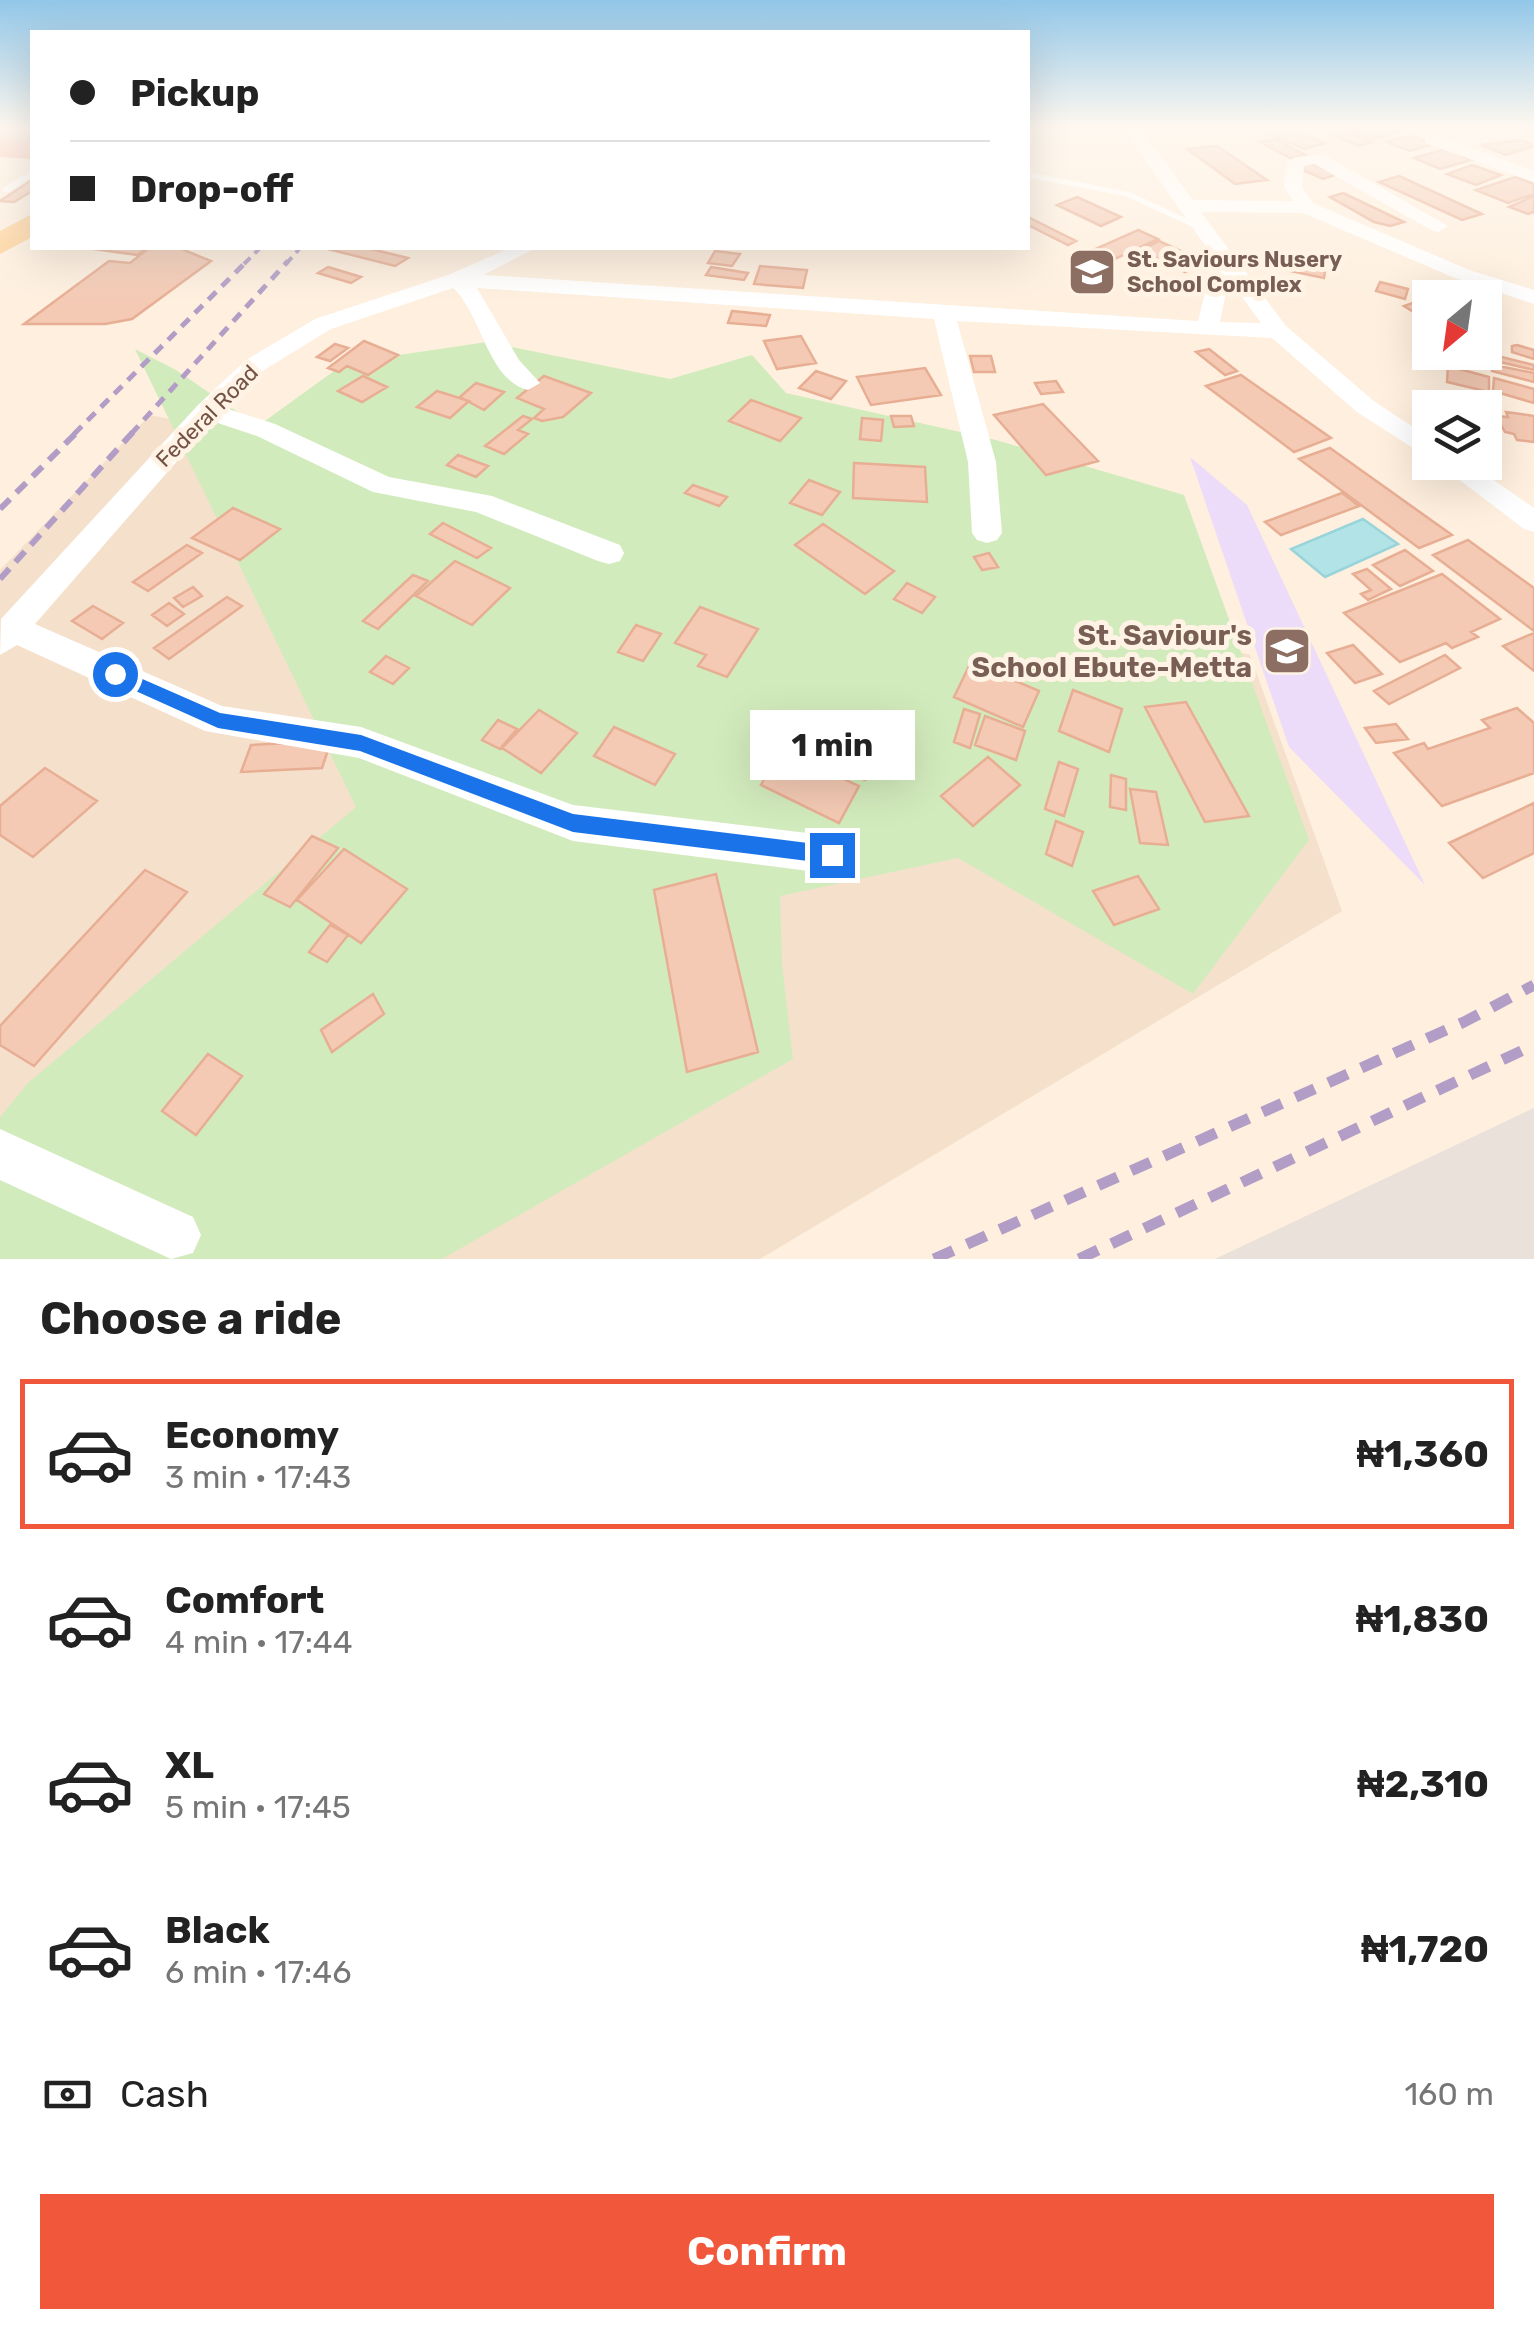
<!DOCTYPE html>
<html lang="en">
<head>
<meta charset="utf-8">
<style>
	:root { --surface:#fff; --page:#f2f2f2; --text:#222; --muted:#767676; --line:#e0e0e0; --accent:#f0573b }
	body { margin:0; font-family:Rubik,sans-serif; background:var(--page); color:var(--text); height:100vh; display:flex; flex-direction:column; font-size:38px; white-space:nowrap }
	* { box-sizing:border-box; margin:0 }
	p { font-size:32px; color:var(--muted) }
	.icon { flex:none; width:55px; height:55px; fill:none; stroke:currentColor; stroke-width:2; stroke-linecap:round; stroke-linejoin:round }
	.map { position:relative; height:1259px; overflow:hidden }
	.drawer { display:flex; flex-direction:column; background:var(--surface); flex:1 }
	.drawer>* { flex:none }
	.banner { position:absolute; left:30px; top:30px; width:1000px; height:220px; border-radius:0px; box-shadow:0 10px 40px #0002; display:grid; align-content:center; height:220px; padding:0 40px; background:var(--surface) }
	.needle { width:65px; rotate:209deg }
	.controls { position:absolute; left:1412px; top:280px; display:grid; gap:20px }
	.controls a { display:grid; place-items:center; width:90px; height:90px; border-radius:0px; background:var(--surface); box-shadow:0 10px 40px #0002; font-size:50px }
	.end { position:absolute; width:45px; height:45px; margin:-22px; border:12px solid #1a73e8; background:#fff; box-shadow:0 0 0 5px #fff }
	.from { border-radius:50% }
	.bubble { position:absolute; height:70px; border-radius:0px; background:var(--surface); box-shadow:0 10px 40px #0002; font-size:32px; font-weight:700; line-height:70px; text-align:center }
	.banner b { display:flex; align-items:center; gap:35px; height:95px; font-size:38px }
	.banner b+b { border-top:2px solid var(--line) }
	.banner i { width:25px; height:25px; background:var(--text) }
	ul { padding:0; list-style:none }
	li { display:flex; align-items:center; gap:30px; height:150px; margin:0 20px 15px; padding:0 20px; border:5px solid transparent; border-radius:0px }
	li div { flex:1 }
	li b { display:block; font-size:38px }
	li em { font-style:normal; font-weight:700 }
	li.current { border-color:var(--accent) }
	li>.icon { width:90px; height:90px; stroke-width:1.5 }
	h2 { padding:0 40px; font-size:45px; line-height:120px }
	.pay { display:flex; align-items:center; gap:25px; height:110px; padding:0 40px; font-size:38px }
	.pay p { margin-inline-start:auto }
	.primary-button { display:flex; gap:20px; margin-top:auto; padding:20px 40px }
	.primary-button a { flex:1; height:115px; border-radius:0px; background:var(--accent); color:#fff; font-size:40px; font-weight:700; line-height:115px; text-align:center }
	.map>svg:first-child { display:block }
	.residential { fill:#f5e0cc }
	.industrial { fill:#ebe1db }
	.education { fill:#ecdbf9 }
	.green { fill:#d2ebbc }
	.water { fill:#b2e3e7; stroke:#98d4da; stroke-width:2.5 }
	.building { fill:#f4cab4; stroke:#e8ae94; stroke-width:2.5 }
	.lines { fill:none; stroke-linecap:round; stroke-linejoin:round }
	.lane { fill:#fff; fill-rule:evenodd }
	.street { fill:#fff; fill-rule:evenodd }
	.primary { fill:#ffd093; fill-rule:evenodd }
	.highway { fill:#fca690; fill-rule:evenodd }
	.rail-far3 { stroke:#b19dc6; stroke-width:4; stroke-dasharray:9 6; stroke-linecap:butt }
	.rail-far2 { stroke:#b19dc6; stroke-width:5; stroke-dasharray:11 8; stroke-linecap:butt }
	.rail-far1 { stroke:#b19dc6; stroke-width:6; stroke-dasharray:14 9; stroke-linecap:butt }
	.rail { stroke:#b19dc6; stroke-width:11; stroke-dasharray:21 15; stroke-linecap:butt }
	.route { fill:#1a73e8 }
	.labels { text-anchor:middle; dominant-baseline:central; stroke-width:10; stroke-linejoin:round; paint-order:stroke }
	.far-education-label { font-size:22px; font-weight:bold; fill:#785e54; stroke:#fff3e5; text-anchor:start }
	.far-street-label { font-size:22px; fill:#745345; stroke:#fff3e5 }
	.education-label { font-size:28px; font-weight:bold; fill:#785e54; stroke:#fff3e5; text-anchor:end }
</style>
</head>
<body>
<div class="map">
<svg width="1534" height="1259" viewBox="0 0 1534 1259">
	<rect width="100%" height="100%" fill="#feefde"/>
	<!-- residential -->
	<path class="residential" d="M150,415L914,569L1250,655L1342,911L760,1259H0V570Z"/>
	<!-- industrial -->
	<path class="industrial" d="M1534,1108V1259H1215Z"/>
	<!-- education -->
	<path class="education" d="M1190,457L1247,505L1425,885L1289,747Z"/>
	<!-- green -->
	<path class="green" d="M487,342L670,379L752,355L786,393L996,440L1184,495L1309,840L1193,994L958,858L780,896L782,964L793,1059L442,1259H0V1117L28,1083L356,807L135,349L176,370L258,426L345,363Z"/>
	<!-- water -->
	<path class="water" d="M1363,519L1398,544L1325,577L1291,549Z"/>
	<!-- building -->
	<path class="building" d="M0,127H32V140L0,138Z
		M1270,127H1287L1325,143L1304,149L1260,130Z
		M1357,127H1385L1398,132L1372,139L1349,129Z
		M1346,130L1374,142L1359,146L1331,134Z
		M1410,135L1434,144L1410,151L1386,142L1400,138L1414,141L1404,137Z
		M1275,139L1305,155L1290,158L1260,142Z
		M1522,140L1534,146L1506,155L1481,145Z
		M1217,146L1267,180L1235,184L1187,149Z
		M1446,149L1471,160L1440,169L1414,158Z
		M1310,163L1338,174L1323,179L1296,167Z
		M1472,165L1501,175L1476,185L1447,174Z
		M1399,176L1482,214L1462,220L1379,182Z
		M1515,177L1534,184V194L1508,203L1476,190Z
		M32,180V191L14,202L0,201Z
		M1343,193L1404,222L1390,226L1374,222L1330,197Z
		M1534,196V212L1528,214L1509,207Z
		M1077,197L1121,217L1101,226L1057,205Z
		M1028,217L1076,241L1068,245L1028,225Z
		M1138,230L1158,239L1093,269L1073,259Z
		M1159,241L1205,262L1185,272L1140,250Z
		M97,248H147L137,255L94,249Z
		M149,248H179L211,261L132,319L105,324H24L109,261L130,263Z
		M324,248H367L408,258L395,266Z
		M715,251L740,254L732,266L708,263Z
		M1275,253L1326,264L1324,278L1271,267Z
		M760,266L807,270L803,288L754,284Z
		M328,267L361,277L351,283L318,273Z
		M711,267L748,273L744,280L706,275Z
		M1380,282L1408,289L1405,299L1376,291Z
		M1418,301L1430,307V322L1404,306Z
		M732,311L770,315L766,326L728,323Z
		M801,336L816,363L777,369L764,341Z
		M364,341L398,355L368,375L347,366L339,372L328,368Z
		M335,344L348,348L330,361L317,357Z
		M1517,345L1534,350V359L1512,352V346Z
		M1209,349L1237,371L1225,375L1196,352Z
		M1493,355L1534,365V370L1500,362L1499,366L1534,373V382L1492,371Z
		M970,356H991L995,372H974Z
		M1448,366L1489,377V392L1447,382Z
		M925,368L941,395L871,405L857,377Z
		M816,371L846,381L831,399L799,388Z
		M1241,375L1331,438L1294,452L1206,386Z
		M363,376L387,387L362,402L338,391Z
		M544,376L591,393L563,417L542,421L534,418L544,409L517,398Z
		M1494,378L1534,389V403L1493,391Z
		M1056,381L1063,392L1041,394L1035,383Z
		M476,383L504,392L484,410L460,397Z
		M437,391L469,401L450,418L417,407Z
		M751,400L801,418L780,441L729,421Z
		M1043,404L1098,461L1046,475L994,415Z
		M1506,412L1534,416V442L1517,440L1514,434L1505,432L1496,416L1508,417Z
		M523,416L532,419L518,430L528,434L504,454L485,446Z
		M891,416H911L914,426L894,427Z
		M862,418L883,420L881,441L860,439Z
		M1330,448L1452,535L1419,548L1299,459Z
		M458,455L488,466L476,477L447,465Z
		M854,463L925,467L927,502L853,498Z
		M809,480L840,492L822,515L790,503Z
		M693,485L727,497L719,506L685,493Z
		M1342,493L1359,506L1281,535L1265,522Z
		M233,508L280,529L240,560L192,538Z
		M443,523L491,548L477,558L430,534Z
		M823,524L894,571L865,594L795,545Z
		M1468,540L1534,588V631L1433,555Z
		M187,545L202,553L148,591L133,582Z
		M1405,550L1433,571L1400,586L1373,565Z
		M989,553L998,567L982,570L974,557Z
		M455,561L510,588L472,625L416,596Z
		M1367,569L1391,589L1368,600L1361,594L1371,590L1353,574Z
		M1442,574L1500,619L1471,632L1478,637L1452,648L1446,643L1400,662L1344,613Z
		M413,575L428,581L378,629L363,621Z
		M907,583L935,597L922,613L894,599Z
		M193,587L202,596L183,607L174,598Z
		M227,597L242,606L169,659L154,648Z
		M169,603L184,614L167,626L152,615Z
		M93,606L123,623L102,639L72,621Z
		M700,607L758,629L727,677L698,666L706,655L675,643Z
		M636,625L661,634L643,661L618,652Z
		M1534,633V671L1503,646Z
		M1353,645L1382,674L1355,683L1327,653Z
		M1445,655L1460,668L1389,704L1374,691Z
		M386,656L409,668L393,684L370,672Z
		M971,662L1039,691L1023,727L954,697Z
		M1166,664L1190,668L1192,679L1168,676Z
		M1073,690L1122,709L1109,752L1059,731Z
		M1186,702L1249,816L1205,822L1145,707Z
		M1517,708L1534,723V773L1442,806L1394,753L1424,743L1428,749L1490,728L1482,720Z
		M964,709L980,714L970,748L954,742Z
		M539,710L577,733L541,773L502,748Z
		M814,712L826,718L810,744L798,738Z
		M985,716L1025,731L1016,760L975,745Z
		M498,720L517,729L500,749L482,740Z
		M840,721L883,738L865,780L820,763Z
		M1396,724L1408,739L1376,743L1365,728Z
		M614,727L675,754L655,785L594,756Z
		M331,741L322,768L241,772L251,745Z
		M781,750L859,786L839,823L761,785Z
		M988,757L1020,785L973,826L941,796Z
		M1059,762L1078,769L1064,816L1045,809Z
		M45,768L97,801L33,857L0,835V806Z
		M1111,775L1126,779V810L1110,807Z
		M1130,789L1156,792L1168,845L1140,843Z
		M1534,803V853L1483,878L1449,843Z
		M1056,821L1083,832L1072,866L1046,854Z
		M312,836L338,848L290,907L264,894Z
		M344,849L407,889L361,943L297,900Z
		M145,870L187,892L34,1066L0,1045V1026Z
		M716,874L758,1052L687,1072L654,890Z
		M1138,876L1159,909L1114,925L1093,891Z
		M330,925L348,935L327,962L309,952Z
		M373,994L384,1014L332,1052L321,1030Z
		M208,1054L242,1076L196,1135L162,1111Z"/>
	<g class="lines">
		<!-- lane -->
		<path class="lane" d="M29,172H32V177L9,192H3V188Z
			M1033,173L1130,192L1203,226L1195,228L1125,196L1030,178L1029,176Z"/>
		<!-- street -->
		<path class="street" d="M1122,127H1139L1193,200L1293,201L1284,187L1287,162L1296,157L1323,154L1448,226L1438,232L1431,230L1314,164L1304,166L1302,187L1313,203L1469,270L1534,290V304L1455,278L1303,213L1201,212L1286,326L1375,402L1430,438V459L1357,412L1272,338L957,321L996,462L1002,533L997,540L987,543L977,540L972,533L968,462L934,319L477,288L519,360L540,383L528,390C487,380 482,314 453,288L331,329L264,370L225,408L275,424L389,477L492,496L620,545L624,553L620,561L609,564L598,561L476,512L373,492L257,436L212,421L35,624L222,706L361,727L573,805L832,836L846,842L852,855L846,868L832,874L573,841L359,758L205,731L17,645L0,655L1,619L198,405L246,360L315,319L448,275L510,248H536L483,275L1198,321L1214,258ZM1229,279L1261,323L1220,322Z
			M1425,135H1437L1534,171V182L1425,143Z
			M1436,462H1468L1534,508V532L1524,529Z
			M0,1129L193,1217L201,1235L193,1253L171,1259L0,1180Z"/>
		<!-- primary -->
		<path class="primary" d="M32,214V237L0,254V231Z"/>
		<!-- highway -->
		<path class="highway" d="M0,139L32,141V159L0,157Z"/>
		<!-- rail-far3 -->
		<path class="rail-far3" d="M244,264L260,248
			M286,264L300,248"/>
		<!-- rail-far2 -->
		<path class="rail-far2" d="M74,434L247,261
			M131,434L288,261"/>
		<!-- rail-far1 -->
		<path class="rail-far1" d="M0,509L77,432
			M0,579L133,432"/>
		<!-- rail -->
		<path class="rail" d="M934,1259L1464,1022L1534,985
			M1079,1259L1534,1045"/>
	</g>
	<!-- sky -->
	<linearGradient id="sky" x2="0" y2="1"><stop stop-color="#92c7e8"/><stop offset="0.42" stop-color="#fff8f0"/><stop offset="1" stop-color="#fff8f0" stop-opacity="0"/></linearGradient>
	<rect width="1534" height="303" fill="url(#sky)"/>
	<!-- route -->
	<path class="route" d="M115,667L220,713L361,735L573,814L832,846L842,855L832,864L573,832L360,751L218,728L109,679V669Z"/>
	<!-- icons -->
	<defs>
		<g id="school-square" transform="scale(2.5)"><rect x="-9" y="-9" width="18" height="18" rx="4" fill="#8d6e63" stroke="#fff3e5"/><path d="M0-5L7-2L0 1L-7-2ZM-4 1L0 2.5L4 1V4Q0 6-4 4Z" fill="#fff"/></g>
	</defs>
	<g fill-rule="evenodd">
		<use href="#school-square" x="1092" y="272"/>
		<use href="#school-square" x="1287" y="651"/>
	</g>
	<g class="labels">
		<!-- far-education labels -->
		<g class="far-education-label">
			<text x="1127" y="259">St. Saviours Nusery<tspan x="1127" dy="25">School Complex</tspan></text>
		</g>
		<!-- far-street labels -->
		<g class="far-street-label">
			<text transform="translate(207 416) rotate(-45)">Federal Road</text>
		</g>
		<!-- education labels -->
		<g class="education-label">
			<text x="1252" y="635">St. Saviour's<tspan x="1252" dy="32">School Ebute-Metta</tspan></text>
		</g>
	</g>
</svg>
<div class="controls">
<a><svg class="needle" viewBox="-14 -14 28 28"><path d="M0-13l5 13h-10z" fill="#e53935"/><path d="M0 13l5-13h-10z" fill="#767676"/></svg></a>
<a><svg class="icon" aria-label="layers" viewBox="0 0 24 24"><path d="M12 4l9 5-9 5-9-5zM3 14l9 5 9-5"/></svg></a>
</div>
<i class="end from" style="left:115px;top:674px"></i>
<i class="end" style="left:832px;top:855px"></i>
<div class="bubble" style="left:750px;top:710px;width:165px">1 min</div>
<div class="banner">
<b><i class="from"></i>Pickup</b>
<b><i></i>Drop-off</b>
</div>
</div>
<section class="drawer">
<h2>Choose a ride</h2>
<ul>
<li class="current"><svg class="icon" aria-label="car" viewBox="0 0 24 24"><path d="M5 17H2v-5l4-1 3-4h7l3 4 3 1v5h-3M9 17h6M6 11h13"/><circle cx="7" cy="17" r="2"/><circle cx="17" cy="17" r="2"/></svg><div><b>Economy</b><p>3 min · 17:43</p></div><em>₦1,360</em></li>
<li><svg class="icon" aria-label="car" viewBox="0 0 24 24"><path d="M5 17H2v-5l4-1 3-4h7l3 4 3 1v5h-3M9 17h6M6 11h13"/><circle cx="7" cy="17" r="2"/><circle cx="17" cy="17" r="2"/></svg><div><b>Comfort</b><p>4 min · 17:44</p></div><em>₦1,830</em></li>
<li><svg class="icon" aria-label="car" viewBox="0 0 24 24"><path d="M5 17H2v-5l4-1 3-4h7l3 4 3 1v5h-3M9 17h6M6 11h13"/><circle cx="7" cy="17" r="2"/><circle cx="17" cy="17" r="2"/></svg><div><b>XL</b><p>5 min · 17:45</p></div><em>₦2,310</em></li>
<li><svg class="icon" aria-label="car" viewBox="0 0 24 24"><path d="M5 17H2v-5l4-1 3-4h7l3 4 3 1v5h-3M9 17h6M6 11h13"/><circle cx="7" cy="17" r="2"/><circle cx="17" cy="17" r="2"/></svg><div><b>Black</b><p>6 min · 17:46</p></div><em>₦1,720</em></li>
</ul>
<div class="pay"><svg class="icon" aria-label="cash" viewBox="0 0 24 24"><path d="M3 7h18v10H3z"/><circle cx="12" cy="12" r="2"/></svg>Cash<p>160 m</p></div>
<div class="primary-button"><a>Confirm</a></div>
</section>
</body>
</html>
